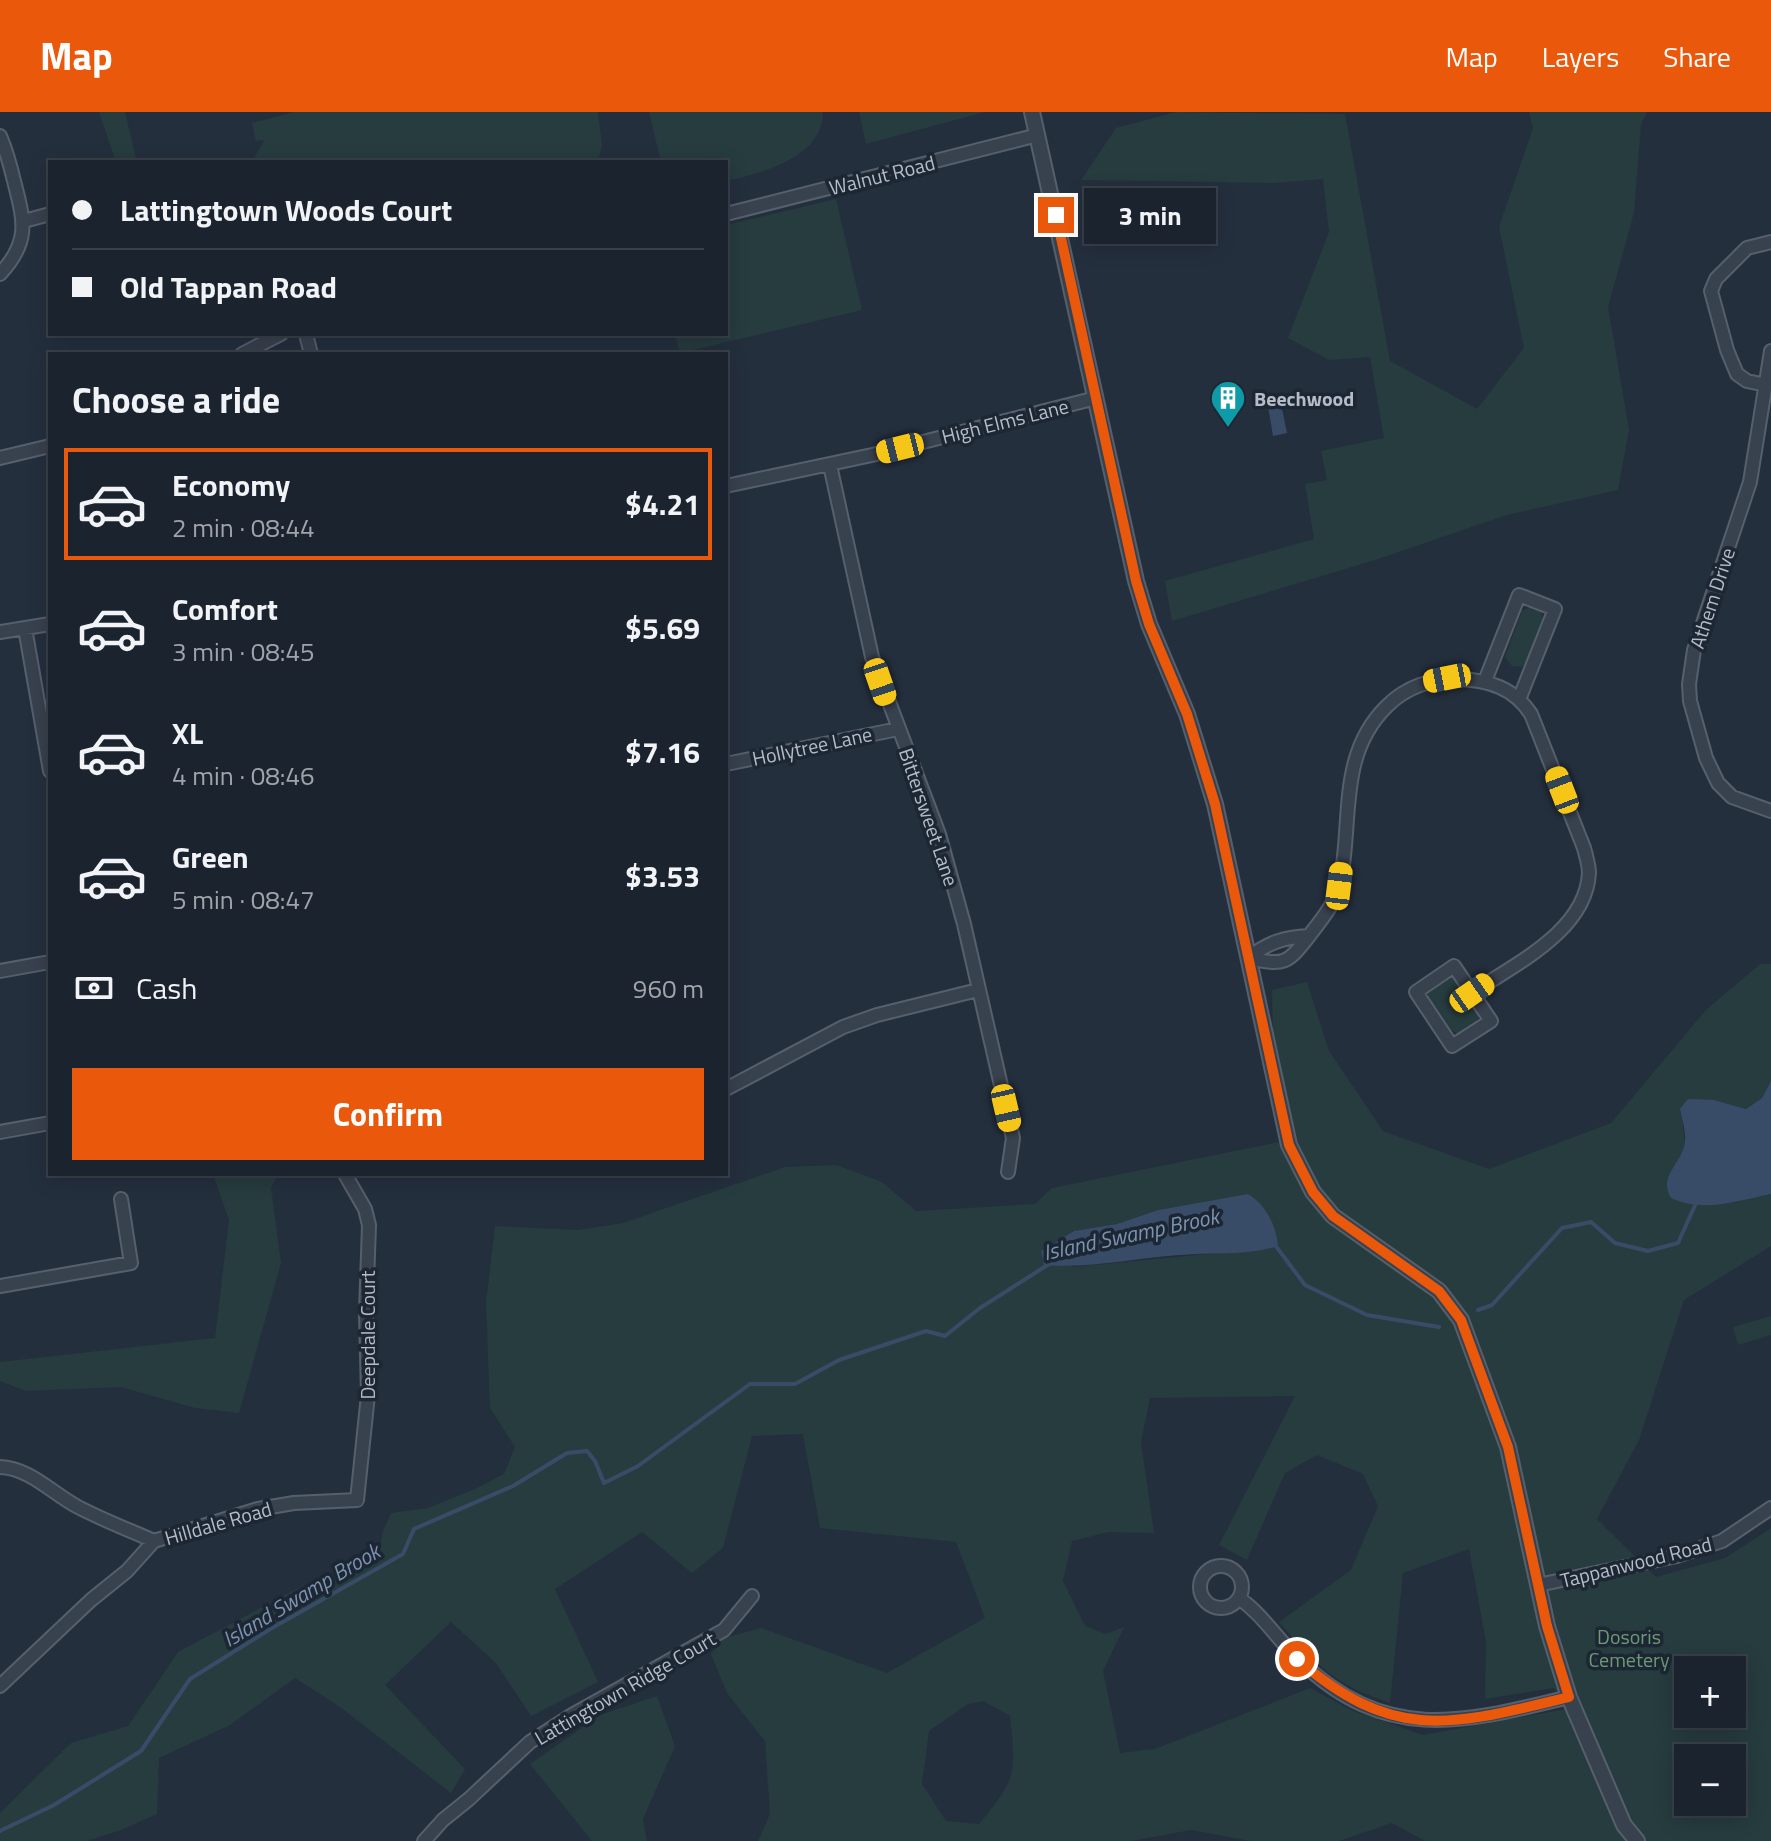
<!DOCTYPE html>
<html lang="en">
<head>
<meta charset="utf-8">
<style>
	:root { --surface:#1b232e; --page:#282f3a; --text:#f1f3f6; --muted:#a0a4aa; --line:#39404a; --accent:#ea580c }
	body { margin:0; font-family:"Titillium Web",sans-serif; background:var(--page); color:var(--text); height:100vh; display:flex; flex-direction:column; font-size:30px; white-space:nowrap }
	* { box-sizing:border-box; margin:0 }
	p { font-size:26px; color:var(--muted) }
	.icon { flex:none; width:44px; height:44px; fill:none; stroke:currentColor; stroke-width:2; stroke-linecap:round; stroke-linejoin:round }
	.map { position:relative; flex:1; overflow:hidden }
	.details { position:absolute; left:48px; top:240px; width:680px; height:824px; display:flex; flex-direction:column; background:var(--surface); border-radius:0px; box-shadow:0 4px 20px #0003,0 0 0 2px var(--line) }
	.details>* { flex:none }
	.top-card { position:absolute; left:48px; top:48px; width:680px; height:176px; border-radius:0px; box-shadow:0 4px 20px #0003,0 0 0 2px var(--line); display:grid; align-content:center; height:176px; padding:0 24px; background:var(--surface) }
	.fabs { position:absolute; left:1674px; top:1544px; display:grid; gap:16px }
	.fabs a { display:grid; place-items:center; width:72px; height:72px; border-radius:0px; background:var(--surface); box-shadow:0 4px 20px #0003,0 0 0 2px var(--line); font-size:40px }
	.end { position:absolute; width:36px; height:36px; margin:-18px; border:10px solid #ea580c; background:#fff; box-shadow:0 0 0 4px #fff }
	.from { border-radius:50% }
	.bubble { position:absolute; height:56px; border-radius:0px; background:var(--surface); box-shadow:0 4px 20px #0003,0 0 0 2px var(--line); font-size:26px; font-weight:700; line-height:56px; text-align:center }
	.car { position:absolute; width:24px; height:48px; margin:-24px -12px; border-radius:10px; box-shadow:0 0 6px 2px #0007; background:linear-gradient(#f5c518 24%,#345 0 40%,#f5c518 0 76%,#345 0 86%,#f5c518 0) }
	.top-card b { display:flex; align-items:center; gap:28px; height:76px; font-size:30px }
	.top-card b+b { border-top:2px solid var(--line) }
	.top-card i { width:20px; height:20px; background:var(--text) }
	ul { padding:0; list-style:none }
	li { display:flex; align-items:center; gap:24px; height:112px; margin:0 16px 12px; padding:0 8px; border:4px solid transparent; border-radius:0px }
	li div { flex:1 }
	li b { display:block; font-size:30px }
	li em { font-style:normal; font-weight:700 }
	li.current { border-color:var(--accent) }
	li>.icon { width:72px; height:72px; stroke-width:1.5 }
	h2 { padding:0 24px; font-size:36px; line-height:96px }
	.pay { display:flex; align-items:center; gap:20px; height:88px; padding:0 24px; font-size:30px }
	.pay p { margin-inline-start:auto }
	.cta { display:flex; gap:16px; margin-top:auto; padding:16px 24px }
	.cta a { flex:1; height:92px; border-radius:0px; background:var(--accent); color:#fff; font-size:32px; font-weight:700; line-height:92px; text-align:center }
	header { display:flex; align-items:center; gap:48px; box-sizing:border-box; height:112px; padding:0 40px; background:var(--accent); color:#fff }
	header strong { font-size:38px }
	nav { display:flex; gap:44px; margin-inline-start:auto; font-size:28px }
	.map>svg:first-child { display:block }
	.green { fill:#263c3f; fill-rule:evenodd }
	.water { fill:#394c67 }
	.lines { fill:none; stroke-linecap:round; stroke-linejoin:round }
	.stream { stroke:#394c67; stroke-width:4 }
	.minor-casing { stroke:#565f6c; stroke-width:16 }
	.tertiary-casing { stroke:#565f6c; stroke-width:18 }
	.minor { stroke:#38414e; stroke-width:12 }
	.tertiary { stroke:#38414e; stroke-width:14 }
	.route { stroke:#ea580c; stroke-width:10 }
	.labels { text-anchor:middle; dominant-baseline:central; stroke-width:7; stroke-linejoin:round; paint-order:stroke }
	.street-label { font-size:20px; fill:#b4bcc9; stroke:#1d2633 }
	.poi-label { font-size:20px; font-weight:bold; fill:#b4bcc9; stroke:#1d2633; text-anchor:start }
	.park-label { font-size:20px; fill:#6b9a76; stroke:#1d2633 }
	.water-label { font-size:22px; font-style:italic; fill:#7c92b1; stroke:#1d2633 }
</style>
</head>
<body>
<header>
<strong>Map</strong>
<nav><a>Map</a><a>Layers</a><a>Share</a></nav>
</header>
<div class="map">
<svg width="1771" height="1729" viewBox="0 0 1771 1729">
	<rect width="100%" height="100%" fill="#242f3e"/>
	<!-- green -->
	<path class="green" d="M99,0H125L137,50H116Z
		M294,0H598L602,33L598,50H252L264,28L256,29L252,11Z
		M649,0H823C823,46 761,61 726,69V50H661Z
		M859,0H985L866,32Z
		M1176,0L1345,2L1390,249L1477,297L1524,236L1499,115L1533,16L1529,0H1647L1641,12L1634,101L1608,195L1629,318L1618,378L1507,403L1375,448L1172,509L1165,469L1314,427L1305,372L1327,368L1321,339L1384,326L1370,245L1329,248L1288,226L1329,120L1323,67L1275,71L1081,68L1116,16Z
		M836,87L862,198L680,241L675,222H726V113Z
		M1532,494L1540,498L1543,507L1526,552L1521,555L1512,554L1505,545L1522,499Z
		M1760,852H1771V969L1762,986L1746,997L1714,988L1680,997C1684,1019 1690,1040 1672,1057L1732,1091L1771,1082V1134L1684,1188L1639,1328L1597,1407L1656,1465L1725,1446L1771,1416V1729H1425L1392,1711L1339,1729H1250L1191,1718L1132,1729H758L770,1702L765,1629L727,1581L711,1542L724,1526L761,1516L887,1561L985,1506L956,1430L820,1416L803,1322L752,1324L723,1436L692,1461L642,1420L555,1477L598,1570L531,1604L496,1551L451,1510L385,1573L465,1657L451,1681L340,1595L295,1566L230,1613L159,1646L157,1702L121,1718L87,1729H0V1701L71,1631L128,1614L178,1540L304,1473L377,1450L383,1419L391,1401L428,1396L477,1376L504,1362L515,1335L490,1296L486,1190L495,1114L578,1118L623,1111L785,1055L837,1053L882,1070L916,1099L1035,1092L1052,1076L1284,1029L1273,927L1272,878L1307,870L1329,939L1383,1019L1489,1057L1611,1011L1706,898ZM1248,1082L1217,1141L1074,1155L1041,1139L1074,1119L1117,1112L1158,1098ZM1295,1284L1219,1433L1247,1448L1285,1361L1317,1343L1363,1362L1378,1394L1351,1458L1279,1510C1316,1553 1335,1573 1390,1591L1403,1461L1469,1437L1486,1530L1485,1587L1554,1576L1566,1597L1423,1623L1351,1598L1310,1576L1155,1637L1120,1641L1103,1559L1124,1515L1106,1522L1085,1514L1063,1469L1072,1429L1108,1420L1154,1421L1141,1330L1150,1286ZM1688,1558H1732V1602H1688ZM983,1589L1010,1604C1016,1663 1017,1666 979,1712L946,1709L922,1672L929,1619L968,1592ZM1688,1646H1732V1690H1688Z
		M1449,863L1454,865L1479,904L1476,911L1458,922L1451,918L1426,881Z
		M213,1062H278L271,1076L281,1151L239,1301L195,1296L121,1275L26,1279L0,1269V1250L215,1226L229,1108Z
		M1771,1204V1223L1738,1233L1733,1215Z
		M657,1584L675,1634L643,1707L647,1729H592L530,1652L600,1603Z"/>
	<!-- water -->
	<path class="water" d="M1281,292L1287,321L1273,324L1268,294Z
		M1771,969V1082C1738,1089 1702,1101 1671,1086C1657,1063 1684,1051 1685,1028C1686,1019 1682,1007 1680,997L1688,987L1714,988L1746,997L1762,986Z
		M1248,1082C1266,1093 1276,1113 1278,1134C1247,1144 1212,1140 1179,1143C1134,1146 1090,1157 1044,1153L1041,1139L1074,1119L1117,1112L1158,1098Z"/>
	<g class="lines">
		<!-- stream -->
		<path class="stream" d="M1275,1133L1305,1173L1367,1203L1439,1215
			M1478,1198L1492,1193L1562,1116L1591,1110L1615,1131L1648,1139L1678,1131L1696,1091
			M0,1719L54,1693L141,1639L190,1567L272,1516L403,1442L414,1417L513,1374L567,1341L587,1339L595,1349L604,1371L638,1354L750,1272H795L839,1248L926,1219L945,1224L980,1196L1049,1152"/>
		<!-- minor casing -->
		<g class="minor-casing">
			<path id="minor" d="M0,24C7,40 11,56 15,73C25,111 29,131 0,162
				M726,102L1038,23
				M24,109L50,102
				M306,222L311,242
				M1771,239L1750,370L1694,538L1689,572L1690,589L1706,646L1718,671L1732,685L1771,699
				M242,242L281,222
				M1766,273L1747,269L1737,262L1727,238L1711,179L1716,167L1747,136L1771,130
				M0,346L50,334
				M830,353L872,545L939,722L964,812L1013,1026L1008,1060
				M726,374L872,343L1096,286
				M25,516L50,659
				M0,520L50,512
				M1485,569L1519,483L1555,497L1520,585
				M726,652L898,617
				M1248,846C1285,854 1287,852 1309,824C1321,808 1335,792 1340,772C1353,709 1337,643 1387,594C1406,575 1432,566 1458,567C1489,568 1514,576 1531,602L1584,736C1586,744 1589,753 1589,761C1586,819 1515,852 1472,881
				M1248,846C1268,831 1283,825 1309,824
				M1454,854L1491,909L1452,934L1416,880Z
				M0,859L50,850
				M726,977L843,915L877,903L978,878
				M0,1020L50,1011
				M0,1174L131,1151L121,1087
				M0,1355C30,1356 53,1382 78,1395C103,1408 129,1418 154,1429L258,1397L294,1391L357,1388L368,1283L366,1201L369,1113L365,1097L346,1064
				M1200 1475a21 21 0 1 1 42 0a21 21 0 1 1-42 0Z
				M1538,1473L1677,1444L1722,1429L1771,1396
				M1239,1486C1263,1503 1278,1528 1299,1548C1386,1632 1463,1611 1569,1585
				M0,1574L91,1488L127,1459L154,1429
				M424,1729L443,1708L469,1687L530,1630L572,1603L724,1518L752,1484"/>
		</g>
		<!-- tertiary casing -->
		<g class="tertiary-casing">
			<path id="tertiary" d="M1032,0L1136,469L1149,512L1187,602L1215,692L1289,1033L1313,1080L1333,1104L1439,1179L1461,1208L1508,1335L1547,1514L1569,1585L1624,1713L1637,1729"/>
		</g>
		<!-- minor -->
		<use href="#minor" class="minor"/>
		<!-- tertiary -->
		<use href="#tertiary" class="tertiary"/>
	</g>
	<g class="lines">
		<!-- route -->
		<path class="route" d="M1056,103L1136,469L1149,512L1187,602L1215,692L1289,1033L1313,1080L1333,1104L1439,1179L1461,1208L1508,1335L1547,1514L1569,1585C1453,1613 1395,1632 1297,1547"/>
	</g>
	<!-- icons -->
	<defs>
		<g id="building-pin" transform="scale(1.8)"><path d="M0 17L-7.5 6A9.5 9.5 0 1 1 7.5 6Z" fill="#0f9aa8" stroke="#1d2633"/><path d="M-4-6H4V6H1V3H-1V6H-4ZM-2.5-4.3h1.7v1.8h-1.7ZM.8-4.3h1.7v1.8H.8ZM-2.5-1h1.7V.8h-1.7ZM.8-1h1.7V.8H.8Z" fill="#fff"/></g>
	</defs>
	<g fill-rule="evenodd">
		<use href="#building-pin" x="1228" y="286"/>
	</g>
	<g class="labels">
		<!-- street labels -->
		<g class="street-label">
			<text transform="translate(882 63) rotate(-14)">Walnut Road</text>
			<text transform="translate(1005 309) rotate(-14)">High Elms Lane</text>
			<text transform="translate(1712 486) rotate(-72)">Athem Drive</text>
			<text transform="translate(812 634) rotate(-12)">Hollytree Lane</text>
			<text transform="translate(929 705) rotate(71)">Bittersweet Lane</text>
			<text transform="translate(367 1223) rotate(-90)">Deepdale Court</text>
			<text transform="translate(218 1411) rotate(-16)">Hilldale Road</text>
			<text transform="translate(1636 1450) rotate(-14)">Tappanwood Road</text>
			<text transform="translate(625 1576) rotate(-30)">Lattingtown Ridge Court</text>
		</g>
		<!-- poi labels -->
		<g class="poi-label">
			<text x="1254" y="286">Beechwood</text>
		</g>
		<!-- park labels -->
		<g class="park-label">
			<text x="1629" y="1524">Dosoris<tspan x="1629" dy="23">Cemetery</tspan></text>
		</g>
		<!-- water labels -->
		<g class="water-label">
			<text transform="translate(1131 1122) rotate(-12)">Island Swamp Brook</text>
			<text transform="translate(301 1483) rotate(-31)">Island Swamp Brook</text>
		</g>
	</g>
</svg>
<div class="fabs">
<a>+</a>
<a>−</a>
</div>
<i class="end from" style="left:1297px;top:1547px"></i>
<i class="end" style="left:1056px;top:103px"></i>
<div class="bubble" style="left:1084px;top:76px;width:132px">3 min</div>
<i class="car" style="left:900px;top:336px;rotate:256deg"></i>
<i class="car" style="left:1447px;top:566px;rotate:259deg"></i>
<i class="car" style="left:880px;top:570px;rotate:161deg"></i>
<i class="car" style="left:1562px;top:678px;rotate:339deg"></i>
<i class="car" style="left:1339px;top:774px;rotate:7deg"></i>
<i class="car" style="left:1472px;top:881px;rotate:55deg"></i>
<i class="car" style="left:1006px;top:996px;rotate:167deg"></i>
<div class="top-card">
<b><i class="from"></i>Lattingtown Woods Court</b>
<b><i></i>Old Tappan Road</b>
</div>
<section class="details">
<h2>Choose a ride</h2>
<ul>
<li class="current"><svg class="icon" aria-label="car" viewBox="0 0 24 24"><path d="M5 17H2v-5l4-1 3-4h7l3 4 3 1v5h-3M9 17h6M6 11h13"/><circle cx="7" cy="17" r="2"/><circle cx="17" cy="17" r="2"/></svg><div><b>Economy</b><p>2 min · 08:44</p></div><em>$4.21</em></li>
<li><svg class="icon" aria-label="car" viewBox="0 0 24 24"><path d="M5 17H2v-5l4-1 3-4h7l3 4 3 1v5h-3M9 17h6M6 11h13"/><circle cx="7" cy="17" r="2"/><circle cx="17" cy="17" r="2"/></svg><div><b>Comfort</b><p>3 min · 08:45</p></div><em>$5.69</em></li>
<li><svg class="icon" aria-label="car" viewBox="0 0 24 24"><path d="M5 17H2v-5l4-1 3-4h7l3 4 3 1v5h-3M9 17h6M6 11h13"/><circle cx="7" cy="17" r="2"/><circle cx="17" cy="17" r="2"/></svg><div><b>XL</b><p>4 min · 08:46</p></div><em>$7.16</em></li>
<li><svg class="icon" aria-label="car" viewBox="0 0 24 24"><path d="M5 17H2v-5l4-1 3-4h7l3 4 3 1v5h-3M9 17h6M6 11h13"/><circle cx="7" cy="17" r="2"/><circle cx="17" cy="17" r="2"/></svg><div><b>Green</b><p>5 min · 08:47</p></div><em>$3.53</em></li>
</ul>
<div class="pay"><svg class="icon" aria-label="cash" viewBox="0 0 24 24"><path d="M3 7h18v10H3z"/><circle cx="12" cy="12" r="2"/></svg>Cash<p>960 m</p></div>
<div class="cta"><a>Confirm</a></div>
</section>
</div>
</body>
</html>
